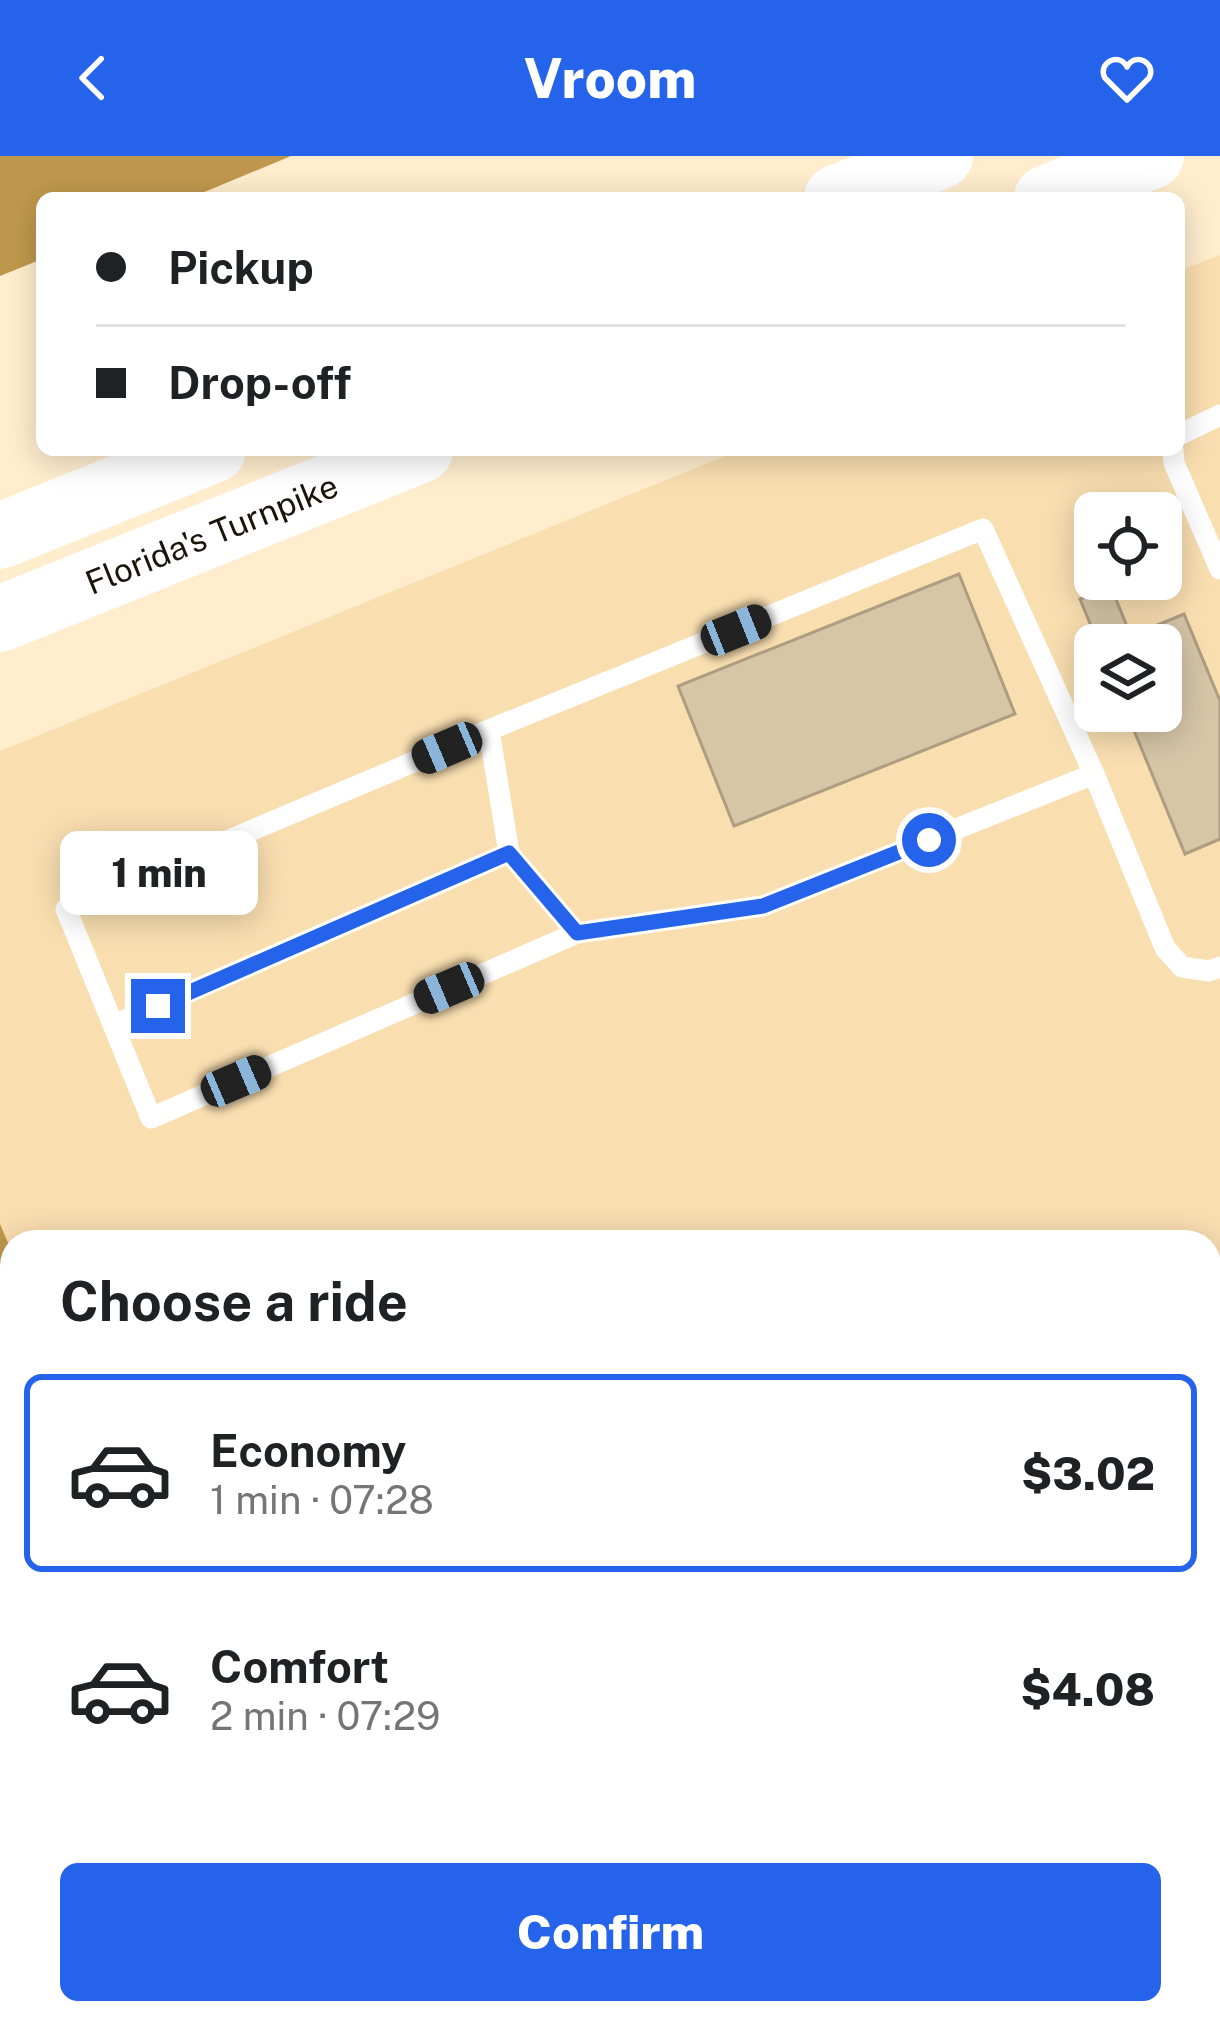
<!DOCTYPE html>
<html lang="en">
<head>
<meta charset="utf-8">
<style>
	:root { --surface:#fff; --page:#f2f2f2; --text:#202124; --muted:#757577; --line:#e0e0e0; --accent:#2563eb }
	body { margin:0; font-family:"Public Sans",sans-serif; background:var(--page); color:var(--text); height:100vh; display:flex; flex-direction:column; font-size:45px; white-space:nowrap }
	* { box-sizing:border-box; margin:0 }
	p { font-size:39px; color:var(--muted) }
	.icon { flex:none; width:66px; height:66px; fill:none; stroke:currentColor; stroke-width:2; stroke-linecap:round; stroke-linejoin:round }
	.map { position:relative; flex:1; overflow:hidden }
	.panel { position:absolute; left:0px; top:1074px; width:1221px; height:795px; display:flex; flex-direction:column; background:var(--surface); border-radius:36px 36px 0 0; box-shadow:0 6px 30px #0003 }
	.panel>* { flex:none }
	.banner { position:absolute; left:36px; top:36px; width:1149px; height:264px; border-radius:18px; box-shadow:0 6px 30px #0003; display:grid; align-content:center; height:264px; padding:0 60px; background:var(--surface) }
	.buttons { position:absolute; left:1074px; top:336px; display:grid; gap:24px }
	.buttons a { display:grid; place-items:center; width:108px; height:108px; border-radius:18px; background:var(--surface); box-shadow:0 6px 30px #0003; font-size:60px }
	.end { position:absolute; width:54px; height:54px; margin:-27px; border:15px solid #2563eb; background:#fff; box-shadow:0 0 0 6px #fff }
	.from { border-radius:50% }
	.bubble { position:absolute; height:84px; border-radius:18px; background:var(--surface); box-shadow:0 6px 30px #0003; font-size:39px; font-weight:800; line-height:84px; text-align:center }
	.car { position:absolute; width:36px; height:72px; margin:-36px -18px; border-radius:15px; box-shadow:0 0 9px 3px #0007; background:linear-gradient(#222 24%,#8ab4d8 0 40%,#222 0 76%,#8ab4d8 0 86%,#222 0) }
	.banner b { display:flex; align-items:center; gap:42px; height:114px; font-size:45px }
	.banner b+b { border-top:3px solid var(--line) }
	.banner i { width:30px; height:30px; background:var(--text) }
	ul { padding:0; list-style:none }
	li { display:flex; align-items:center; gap:36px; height:198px; margin:0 24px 18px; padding:0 36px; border:6px solid transparent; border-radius:18px }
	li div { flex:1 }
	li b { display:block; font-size:45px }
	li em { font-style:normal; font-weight:800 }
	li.active { border-color:var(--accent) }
	li>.icon { width:108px; height:108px; stroke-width:1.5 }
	h2 { padding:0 60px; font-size:54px; line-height:144px }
	.cta { display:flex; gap:24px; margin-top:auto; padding:24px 60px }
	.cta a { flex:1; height:138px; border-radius:18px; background:var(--accent); color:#fff; font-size:48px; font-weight:800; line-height:138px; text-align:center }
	header { display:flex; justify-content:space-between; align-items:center; height:156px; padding:0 60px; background:var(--accent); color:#fff; font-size:54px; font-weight:800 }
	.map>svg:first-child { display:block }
	.green { fill:#f9deb0; fill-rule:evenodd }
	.water { fill:#c0984d }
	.building { fill:#d6c5a7; stroke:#ae9d81; stroke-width:3 }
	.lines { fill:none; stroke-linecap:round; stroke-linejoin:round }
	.service { stroke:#fff; stroke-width:21 }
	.minor { stroke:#fff; stroke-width:42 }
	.motorway { stroke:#fff; stroke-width:66 }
	.route { stroke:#2563eb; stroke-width:15 }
	.labels { text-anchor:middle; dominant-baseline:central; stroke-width:10; stroke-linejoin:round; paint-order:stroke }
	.street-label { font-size:33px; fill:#1a1409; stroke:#ffedce }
</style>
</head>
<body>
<header><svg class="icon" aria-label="back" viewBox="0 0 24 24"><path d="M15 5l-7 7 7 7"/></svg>Vroom<svg class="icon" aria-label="heart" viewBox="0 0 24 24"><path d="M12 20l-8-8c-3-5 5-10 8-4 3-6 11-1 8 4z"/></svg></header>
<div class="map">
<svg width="1220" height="1868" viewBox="0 0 1220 1868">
	<rect width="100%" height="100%" fill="#ffedce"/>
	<!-- green -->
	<path class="green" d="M1220,99V1868H0V595L740,294H1179V115ZM1095,357H1161V423H1095ZM1095,489H1161V555H1095ZM12,1086H1209V1857H12Z"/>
	<!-- water -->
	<path class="water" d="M0,0H291L190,42H42V103L0,120Z
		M0,1068L12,1096V1307L0,1292Z"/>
	<!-- building -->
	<path class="building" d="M959,418L1015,558L734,670L678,530Z
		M1111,431L1131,480L1184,458L1220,545V683L1185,698L1126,555H1161V489H1099L1080,443Z
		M1209,1236L1220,1263V1359L1209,1364Z
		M12,1667V1696L0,1700V1671Z
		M0,1704L12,1742V1814L0,1818Z
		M12,1821V1857H79L82,1868H0V1825Z
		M584,1857H1034L1008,1868H589Z"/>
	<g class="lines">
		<!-- service -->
		<path class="service" d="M1179,279L1220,259
			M1173,294L1174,307L1220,413
			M489,574L509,697L577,777
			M1094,618L763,750L577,777L151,962L66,753L489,574L983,373L1094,618L1165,792L1182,811L1209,815L1220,811
			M114,869L509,697
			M1209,1136L1220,1131
			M1209,1453L1220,1481
			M1209,1750L1220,1776
			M532,1857L537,1868
			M1179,1868L1208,1857"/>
		<!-- minor -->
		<path class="minor" d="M0,1453L12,1465
			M194,1857L196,1868"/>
		<!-- motorway -->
		<g class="motorway">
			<path d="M837,42L940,0"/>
			<path d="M1047,42L1151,0"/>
			<path d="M0,380L213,294"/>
			<path id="s1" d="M0,463L420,294"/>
		</g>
	</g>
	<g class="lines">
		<!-- route -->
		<path class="route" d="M158,850L509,697L577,777L763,750L929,684"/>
	</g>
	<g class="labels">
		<!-- street labels -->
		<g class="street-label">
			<text stroke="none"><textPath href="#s1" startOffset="228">Florida's Turnpike</textPath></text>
		</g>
	</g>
</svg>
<div class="buttons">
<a><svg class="icon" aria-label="locate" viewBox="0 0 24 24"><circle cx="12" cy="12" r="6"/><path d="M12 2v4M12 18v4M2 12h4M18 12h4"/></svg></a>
<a><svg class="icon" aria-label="layers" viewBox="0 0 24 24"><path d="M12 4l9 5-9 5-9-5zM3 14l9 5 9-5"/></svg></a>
</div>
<i class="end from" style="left:929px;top:684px"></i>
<i class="end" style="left:158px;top:850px"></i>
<div class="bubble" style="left:60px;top:675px;width:198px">1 min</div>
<i class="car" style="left:736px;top:474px;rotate:68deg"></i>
<i class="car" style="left:447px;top:592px;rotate:247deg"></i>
<i class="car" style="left:449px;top:832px;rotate:247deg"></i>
<i class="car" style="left:236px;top:925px;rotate:67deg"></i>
<div class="banner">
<b><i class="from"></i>Pickup</b>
<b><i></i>Drop-off</b>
</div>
<section class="panel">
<h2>Choose a ride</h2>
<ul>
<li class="active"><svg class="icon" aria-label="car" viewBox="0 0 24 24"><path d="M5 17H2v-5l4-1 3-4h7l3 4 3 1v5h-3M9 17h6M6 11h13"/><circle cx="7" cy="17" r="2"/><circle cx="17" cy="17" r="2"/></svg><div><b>Economy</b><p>1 min · 07:28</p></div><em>$3.02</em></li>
<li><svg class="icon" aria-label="car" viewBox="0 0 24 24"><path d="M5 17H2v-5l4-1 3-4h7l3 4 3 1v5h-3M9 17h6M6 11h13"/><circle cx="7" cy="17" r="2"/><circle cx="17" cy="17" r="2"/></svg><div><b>Comfort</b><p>2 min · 07:29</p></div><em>$4.08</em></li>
</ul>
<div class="cta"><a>Confirm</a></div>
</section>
</div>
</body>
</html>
